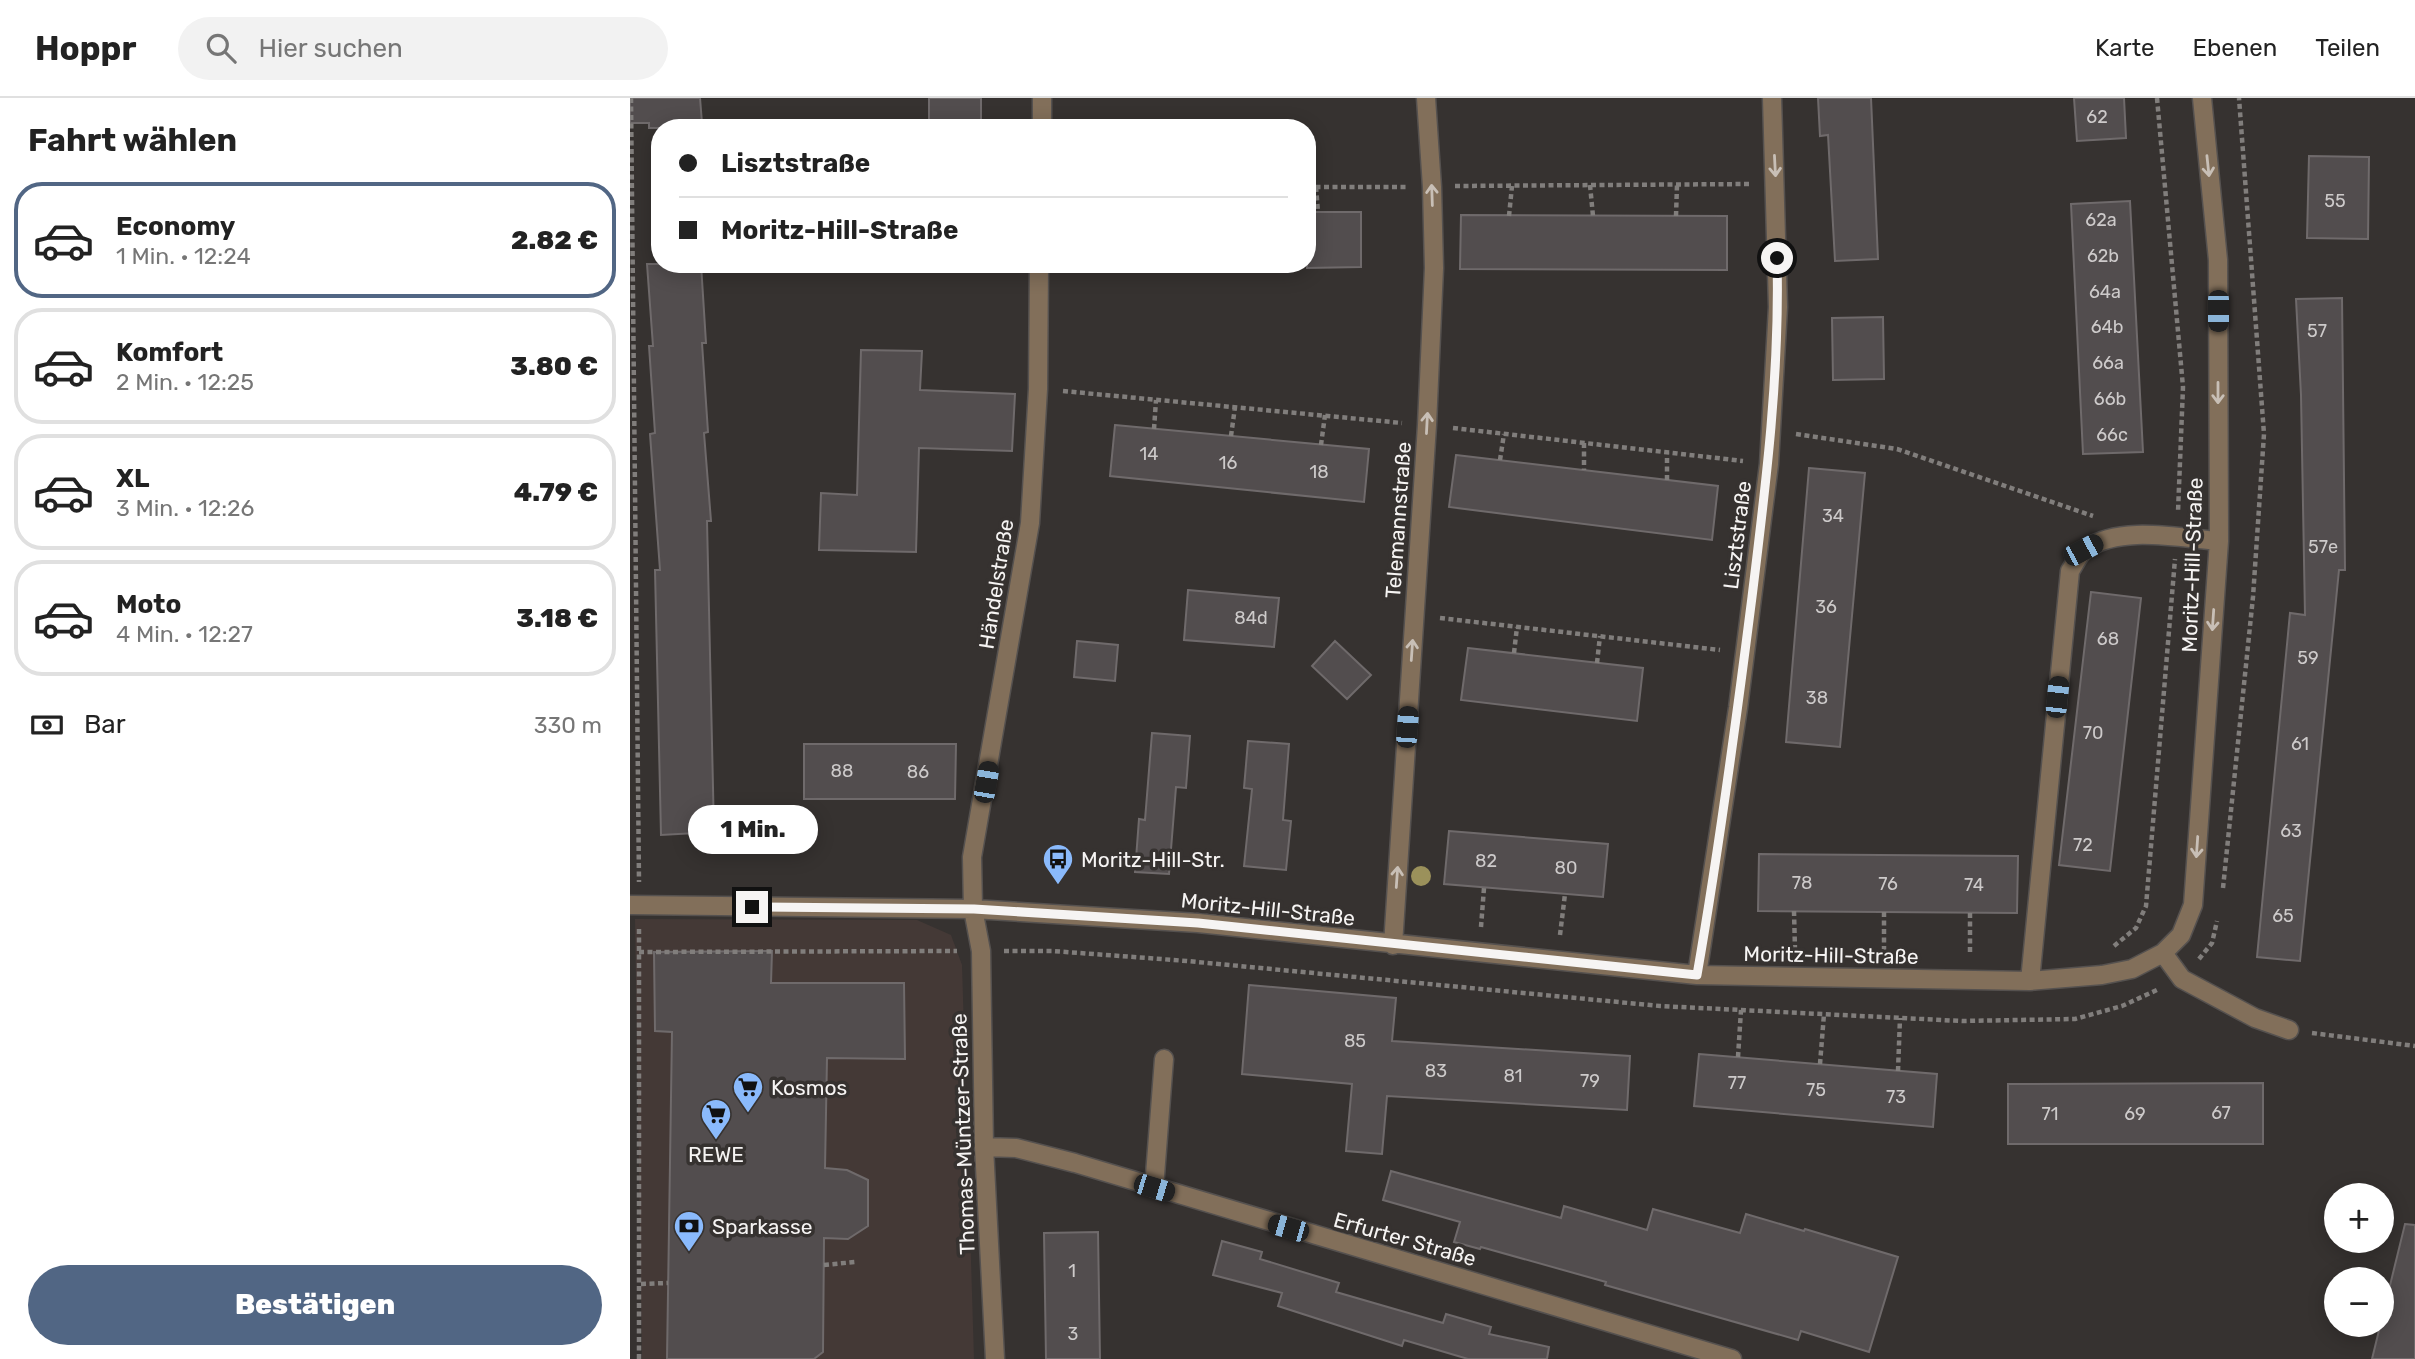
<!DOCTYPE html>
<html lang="de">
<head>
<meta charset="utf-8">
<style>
	:root { --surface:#fff; --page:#f2f2f2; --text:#222; --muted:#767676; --line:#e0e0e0; --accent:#516684 }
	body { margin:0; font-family:Rubik,sans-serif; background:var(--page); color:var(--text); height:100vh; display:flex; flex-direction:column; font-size:26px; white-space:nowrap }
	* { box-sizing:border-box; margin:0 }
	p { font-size:23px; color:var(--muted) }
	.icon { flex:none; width:38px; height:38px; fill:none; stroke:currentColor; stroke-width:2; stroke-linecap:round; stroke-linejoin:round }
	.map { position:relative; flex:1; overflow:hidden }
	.panel { display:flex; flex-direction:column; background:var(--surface); width:630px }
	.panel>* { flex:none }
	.hud { position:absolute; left:21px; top:21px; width:665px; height:154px; border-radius:28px; box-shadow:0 4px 18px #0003; display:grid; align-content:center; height:154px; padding:0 28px; background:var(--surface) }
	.fabs { position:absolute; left:1694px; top:1085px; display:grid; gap:14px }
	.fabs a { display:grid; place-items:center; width:70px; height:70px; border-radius:50%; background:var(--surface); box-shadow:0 4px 18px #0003; font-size:35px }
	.end { position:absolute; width:32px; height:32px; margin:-16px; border:9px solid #f6f4f3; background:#111; box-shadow:0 0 0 4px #111 }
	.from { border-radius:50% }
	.bubble { position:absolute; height:49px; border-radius:24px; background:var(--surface); box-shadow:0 4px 18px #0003; font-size:23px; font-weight:800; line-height:49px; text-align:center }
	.car { position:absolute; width:21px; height:42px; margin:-21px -10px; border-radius:9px; box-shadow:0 0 5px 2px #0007; background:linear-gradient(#222 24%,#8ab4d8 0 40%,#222 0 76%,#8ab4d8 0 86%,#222 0) }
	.hud b { display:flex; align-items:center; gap:24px; height:66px; font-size:26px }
	.hud b+b { border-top:2px solid var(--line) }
	.hud i { width:18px; height:18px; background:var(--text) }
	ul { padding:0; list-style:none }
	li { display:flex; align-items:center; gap:21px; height:116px; margin:0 14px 10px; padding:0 14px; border:4px solid var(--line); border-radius:28px }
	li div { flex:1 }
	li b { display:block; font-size:26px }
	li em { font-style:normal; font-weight:800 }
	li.active { border-color:var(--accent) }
	li>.icon { width:63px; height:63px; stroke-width:1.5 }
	h2 { padding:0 28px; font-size:32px; line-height:84px }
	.pay { display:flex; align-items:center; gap:18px; height:77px; padding:0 28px; font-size:26px }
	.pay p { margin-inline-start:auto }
	.action { display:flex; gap:14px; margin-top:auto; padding:14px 28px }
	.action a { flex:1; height:80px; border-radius:42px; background:var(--accent); color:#fff; font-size:28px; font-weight:800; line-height:80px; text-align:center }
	header { display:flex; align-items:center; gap:42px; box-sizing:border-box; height:98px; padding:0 35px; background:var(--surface); border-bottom:2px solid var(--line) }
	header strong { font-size:33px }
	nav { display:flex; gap:38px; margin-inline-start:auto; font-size:24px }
	.search { width:490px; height:63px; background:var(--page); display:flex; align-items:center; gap:18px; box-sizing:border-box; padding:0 24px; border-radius:38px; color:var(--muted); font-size:26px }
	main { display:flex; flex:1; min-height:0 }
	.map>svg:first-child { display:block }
	.built { fill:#443936 }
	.building { fill:#524d4e; stroke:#6f6a6b; stroke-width:2 }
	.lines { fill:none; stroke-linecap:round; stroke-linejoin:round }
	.minor-casing { stroke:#55514f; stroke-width:21 }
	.path { stroke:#817e7c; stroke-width:4.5; stroke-dasharray:5 3.5; stroke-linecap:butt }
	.minor { stroke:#826f5a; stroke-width:18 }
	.tree { fill:#9b915b }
	.oneway { stroke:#c8bfb6 }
	.route { stroke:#f6f4f3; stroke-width:9 }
	.labels { text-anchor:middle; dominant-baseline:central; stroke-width:7; stroke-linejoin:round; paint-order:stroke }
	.number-label { font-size:18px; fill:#cdcaca }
	.street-label { font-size:21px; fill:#f6f4f3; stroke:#363230 }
	.poi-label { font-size:21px; fill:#f6f4f3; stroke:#363230; text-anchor:start }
</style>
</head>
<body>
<header>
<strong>Hoppr</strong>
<div class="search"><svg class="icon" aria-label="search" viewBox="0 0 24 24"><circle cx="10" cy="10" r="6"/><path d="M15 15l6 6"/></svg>Hier suchen</div>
<nav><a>Karte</a><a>Ebenen</a><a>Teilen</a></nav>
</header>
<main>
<section class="panel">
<h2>Fahrt wählen</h2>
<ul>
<li class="active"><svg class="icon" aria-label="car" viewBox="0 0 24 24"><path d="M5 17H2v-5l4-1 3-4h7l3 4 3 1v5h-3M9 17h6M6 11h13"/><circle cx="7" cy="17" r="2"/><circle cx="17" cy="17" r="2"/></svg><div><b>Economy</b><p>1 Min. · 12:24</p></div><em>2.82 €</em></li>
<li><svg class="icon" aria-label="car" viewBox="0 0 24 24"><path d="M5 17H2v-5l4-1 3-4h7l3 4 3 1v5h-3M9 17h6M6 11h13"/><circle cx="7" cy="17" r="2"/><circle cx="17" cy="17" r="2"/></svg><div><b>Komfort</b><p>2 Min. · 12:25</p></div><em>3.80 €</em></li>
<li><svg class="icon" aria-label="car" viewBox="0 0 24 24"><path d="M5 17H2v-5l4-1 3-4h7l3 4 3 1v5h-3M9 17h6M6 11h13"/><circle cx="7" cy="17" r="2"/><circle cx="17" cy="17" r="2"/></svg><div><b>XL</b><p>3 Min. · 12:26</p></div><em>4.79 €</em></li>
<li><svg class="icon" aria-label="car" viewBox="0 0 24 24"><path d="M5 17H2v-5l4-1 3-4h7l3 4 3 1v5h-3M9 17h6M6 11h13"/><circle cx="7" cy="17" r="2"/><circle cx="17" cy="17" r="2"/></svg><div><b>Moto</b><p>4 Min. · 12:27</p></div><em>3.18 €</em></li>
</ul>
<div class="pay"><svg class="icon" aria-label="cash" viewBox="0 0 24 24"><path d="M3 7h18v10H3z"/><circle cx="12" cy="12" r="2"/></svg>Bar<p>330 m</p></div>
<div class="action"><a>Bestätigen</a></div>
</section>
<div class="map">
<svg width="1785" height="1261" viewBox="0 0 1785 1261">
	<rect width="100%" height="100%" fill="#363230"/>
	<!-- built -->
	<path class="built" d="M5,821L287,822L321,837L332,867L344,1261H12Z"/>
	<!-- building -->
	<path class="building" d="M0,0H70L72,25H67V30H19V25H0Z
		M299,0H351V30H299Z
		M1188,0H1241L1248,161L1205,163L1198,37L1190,38Z
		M1444,0H1494L1496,40L1447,43Z
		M1679,58L1739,59L1738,141L1677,140Z
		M1500,103L1513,354L1453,356L1441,106Z
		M677,114H731V169L677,170Z
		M831,117L1097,118V172L830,171Z
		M17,166H71L76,245H72L78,334L74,335L81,423H77L84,734L31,737L25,472H30L20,336L25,335L19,248H23Z
		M1712,200L1715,472H1709L1670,863L1627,859L1660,515L1675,517L1671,297L1666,201Z
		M1253,219L1254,281L1203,282L1202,220Z
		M231,252L292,253L290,292L385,296L382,353L289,350L286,454L189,452L191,395L227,397Z
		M485,327L739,351L734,404L480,378Z
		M826,357L1088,388L1082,442L819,409Z
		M1179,370L1235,375L1210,649L1156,644Z
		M558,492L649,500L644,549L554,542Z
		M1461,494L1511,500L1480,773L1429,767Z
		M447,543L488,547L485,583L444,579Z
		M705,543L741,577L717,601L682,568Z
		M838,550L1013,570L1007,623L831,602Z
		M522,635L560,638L556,690L546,689L539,776L505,774L509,721L515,722Z
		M618,643L659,646L653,722L661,723L656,772L614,768L622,691L614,690Z
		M174,646H326L325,701H174Z
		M819,733L978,746L973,799L814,786Z
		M1129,756L1388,758L1387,815L1128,813Z
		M142,853L141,885H274L275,961L197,960L195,1070L217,1072L238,1082V1128L218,1141L194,1140L193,1254L184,1261H37L42,934L25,933L24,854Z
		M619,887L766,900L762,943L1000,958L997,1012L757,998L752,1056L716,1053L722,986L612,976Z
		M1069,956L1307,976L1303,1029L1064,1008Z
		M1633,985V1046H1378V986Z
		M761,1073L931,1120L934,1108L1017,1132L1023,1111L1110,1135L1116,1116L1174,1133L1175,1131L1268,1159L1239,1254L1171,1233L1168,1242L975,1187L976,1184L851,1149L850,1151L824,1144L830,1124L753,1102Z
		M1775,1126L1785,1127V1261H1742Z
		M468,1134L470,1261H416L414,1135Z
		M592,1143L632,1154L630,1161L709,1185L706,1194L813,1225L816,1216L861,1229L859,1236L919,1249L917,1261H838L774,1242L772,1248L648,1208L652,1195L583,1177Z"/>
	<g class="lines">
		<!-- minor casing -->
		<g class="minor-casing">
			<path id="minor" d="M412,30V0
				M0,807L343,811L568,825L1067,877L1400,883L1472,877L1502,871L1533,855L1551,837L1563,807L1589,443L1588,162L1572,0
				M763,847L797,327L804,170L802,89L796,0
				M1533,855L1552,881L1625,920L1659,932
				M1067,877L1108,610L1139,366L1148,209L1142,0
				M1400,883L1440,473C1445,466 1449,455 1456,451C1490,427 1549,440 1589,443
				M354,1049L386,1050L445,1065L1102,1261
				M524,1090L534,961
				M365,1261L354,1049L351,853L343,811L342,759L400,425L408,291L409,166"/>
		</g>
		<!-- path -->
		<path class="path" d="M1,0L9,784
			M1527,0L1553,289L1548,414
			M960,87L963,118
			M825,88L1121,86
			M677,89H778
			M686,89L688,114
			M879,118L882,88
			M1046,118L1047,87
			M433,293L772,325
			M823,330L1113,363
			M524,331L526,302
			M1166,336L1267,351L1463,418
			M601,338L605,309
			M954,345V372
			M691,347L695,317
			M870,362L874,336
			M1037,382V354
			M810,520L1090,552
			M884,555L887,529
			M967,565L970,538
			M1593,790L1623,499L1634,336L1609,0
			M1164,813L1165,852
			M1254,814V854
			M1340,815V855
			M851,829L854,790
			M930,837L935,796
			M1484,848L1506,830L1516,808L1545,461
			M374,853H423L557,863L1030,908L1332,923L1445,921L1492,908L1529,891
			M9,854L327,853
			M1569,861L1582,845L1587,823
			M1682,935L1785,948
			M1108,959L1111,912
			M1190,966L1194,916
			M1268,973L1270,920
			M194,1167L225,1164
			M11,1186L38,1185
			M9,1261V831"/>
		<!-- minor -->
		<use href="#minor" class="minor"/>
	</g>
	<!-- trees -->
	<circle class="tree" cx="791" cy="778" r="10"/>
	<!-- one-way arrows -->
	<defs><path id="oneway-shaft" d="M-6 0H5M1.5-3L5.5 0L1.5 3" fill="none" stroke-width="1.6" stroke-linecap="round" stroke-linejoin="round" transform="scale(1.75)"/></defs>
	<g class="oneway">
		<use href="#oneway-shaft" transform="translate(1145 68) rotate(87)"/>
		<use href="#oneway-shaft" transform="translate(1578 68) rotate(84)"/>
		<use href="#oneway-shaft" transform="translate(802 97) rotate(-92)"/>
		<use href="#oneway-shaft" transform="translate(1588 295) rotate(90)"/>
		<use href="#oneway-shaft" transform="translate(797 325) rotate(-87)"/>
		<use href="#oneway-shaft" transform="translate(1583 522) rotate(94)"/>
		<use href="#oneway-shaft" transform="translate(782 552) rotate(-86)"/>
		<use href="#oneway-shaft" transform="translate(1567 749) rotate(94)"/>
		<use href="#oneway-shaft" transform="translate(767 779) rotate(-86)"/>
	</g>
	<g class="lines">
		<!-- route -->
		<path class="route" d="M122,809L344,811L568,825L1067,877C1089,752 1106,625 1122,499C1136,386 1150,274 1147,160"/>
	</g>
	<!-- icons -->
	<defs>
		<g id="bus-pin" transform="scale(1.575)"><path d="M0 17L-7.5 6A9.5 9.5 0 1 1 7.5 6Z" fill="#8abafc" stroke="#363230"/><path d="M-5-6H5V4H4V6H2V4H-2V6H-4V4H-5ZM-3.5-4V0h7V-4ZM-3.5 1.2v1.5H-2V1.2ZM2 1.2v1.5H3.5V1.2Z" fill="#111"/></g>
		<g id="supermarket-pin" transform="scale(1.575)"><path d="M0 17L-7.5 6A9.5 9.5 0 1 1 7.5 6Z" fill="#8abafc" stroke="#363230"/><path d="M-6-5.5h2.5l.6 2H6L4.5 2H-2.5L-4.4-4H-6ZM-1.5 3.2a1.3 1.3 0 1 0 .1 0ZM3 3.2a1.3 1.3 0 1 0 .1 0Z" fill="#111"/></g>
		<g id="bank-pin" transform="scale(1.575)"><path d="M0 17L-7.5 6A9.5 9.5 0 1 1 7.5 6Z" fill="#8abafc" stroke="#363230"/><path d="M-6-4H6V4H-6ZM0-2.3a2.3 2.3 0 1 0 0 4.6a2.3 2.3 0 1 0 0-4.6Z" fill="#111"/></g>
	</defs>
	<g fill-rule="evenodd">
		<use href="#bus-pin" x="428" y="761"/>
		<use href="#supermarket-pin" x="118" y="989"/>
		<use href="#supermarket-pin" x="86" y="1016"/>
		<use href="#bank-pin" x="59" y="1128"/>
	</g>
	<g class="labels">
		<!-- number labels -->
		<g class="number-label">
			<text x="1467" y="19">62</text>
			<text x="1705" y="103">55</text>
			<text x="1471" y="122">62a</text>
			<text x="1473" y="158">62b</text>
			<text x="1475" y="194">64a</text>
			<text x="1477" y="229">64b</text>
			<text x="1687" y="233">57</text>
			<text x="1478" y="265">66a</text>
			<text x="1480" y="301">66b</text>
			<text x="1482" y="337">66c</text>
			<text x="519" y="356">14</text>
			<text x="598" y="365">16</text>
			<text x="689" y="374">18</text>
			<text x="1203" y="418">34</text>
			<text x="1693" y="449">57e</text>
			<text x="1196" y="509">36</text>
			<text x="621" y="520">84d</text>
			<text x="1478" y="541">68</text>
			<text x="1678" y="560">59</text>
			<text x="1187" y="600">38</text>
			<text x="1463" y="635">70</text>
			<text x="1670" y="646">61</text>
			<text x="212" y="673">88</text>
			<text x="288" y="674">86</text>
			<text x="1661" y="733">63</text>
			<text x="1453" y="747">72</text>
			<text x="856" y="763">82</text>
			<text x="936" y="770">80</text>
			<text x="1172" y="785">78</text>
			<text x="1258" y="786">76</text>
			<text x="1344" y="787">74</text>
			<text x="1653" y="818">65</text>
			<text x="725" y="943">85</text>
			<text x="806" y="973">83</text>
			<text x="883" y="978">81</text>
			<text x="960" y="983">79</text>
			<text x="1107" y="985">77</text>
			<text x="1186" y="992">75</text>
			<text x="1266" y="999">73</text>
			<text x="1591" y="1015">67</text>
			<text x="1420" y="1016">71</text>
			<text x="1505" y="1016">69</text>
			<text x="442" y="1173">1</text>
			<text x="443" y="1236">3</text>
		</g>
		<!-- street labels -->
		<g class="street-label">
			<text transform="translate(768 422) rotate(-86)">Telemannstraße</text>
			<text transform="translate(1107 437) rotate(-83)">Lisztstraße</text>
			<text transform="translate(1562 467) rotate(-88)">Moritz-Hill-Straße</text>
			<text transform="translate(366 486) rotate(-81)">Händelstraße</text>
			<text transform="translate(638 811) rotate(6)">Moritz-Hill-Straße</text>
			<text transform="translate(1201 857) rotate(1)">Moritz-Hill-Straße</text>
			<text transform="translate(333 1036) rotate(-92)">Thomas-Müntzer-Straße</text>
			<text transform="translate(775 1141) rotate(16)">Erfurter Straße</text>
		</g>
		<!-- poi labels -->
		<g class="poi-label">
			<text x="451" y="761">Moritz-Hill-Str.</text>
			<text x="141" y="989">Kosmos</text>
			<text x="86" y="1056" text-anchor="middle">REWE</text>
			<text x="82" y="1128">Sparkasse</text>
		</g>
	</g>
</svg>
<div class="fabs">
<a>+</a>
<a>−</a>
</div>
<i class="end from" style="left:1147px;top:160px"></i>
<i class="end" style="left:122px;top:809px"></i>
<div class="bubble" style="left:58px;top:707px;width:130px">1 Min.</div>
<i class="car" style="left:1588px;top:213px;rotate:180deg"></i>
<i class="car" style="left:1453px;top:452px;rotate:62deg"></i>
<i class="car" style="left:1427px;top:599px;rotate:6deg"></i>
<i class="car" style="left:777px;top:629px;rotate:4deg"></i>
<i class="car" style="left:356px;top:684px;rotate:10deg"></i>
<i class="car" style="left:524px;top:1090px;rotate:107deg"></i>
<i class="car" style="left:658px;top:1130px;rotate:286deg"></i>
<div class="hud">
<b><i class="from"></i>Lisztstraße</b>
<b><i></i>Moritz-Hill-Straße</b>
</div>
</div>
</main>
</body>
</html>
